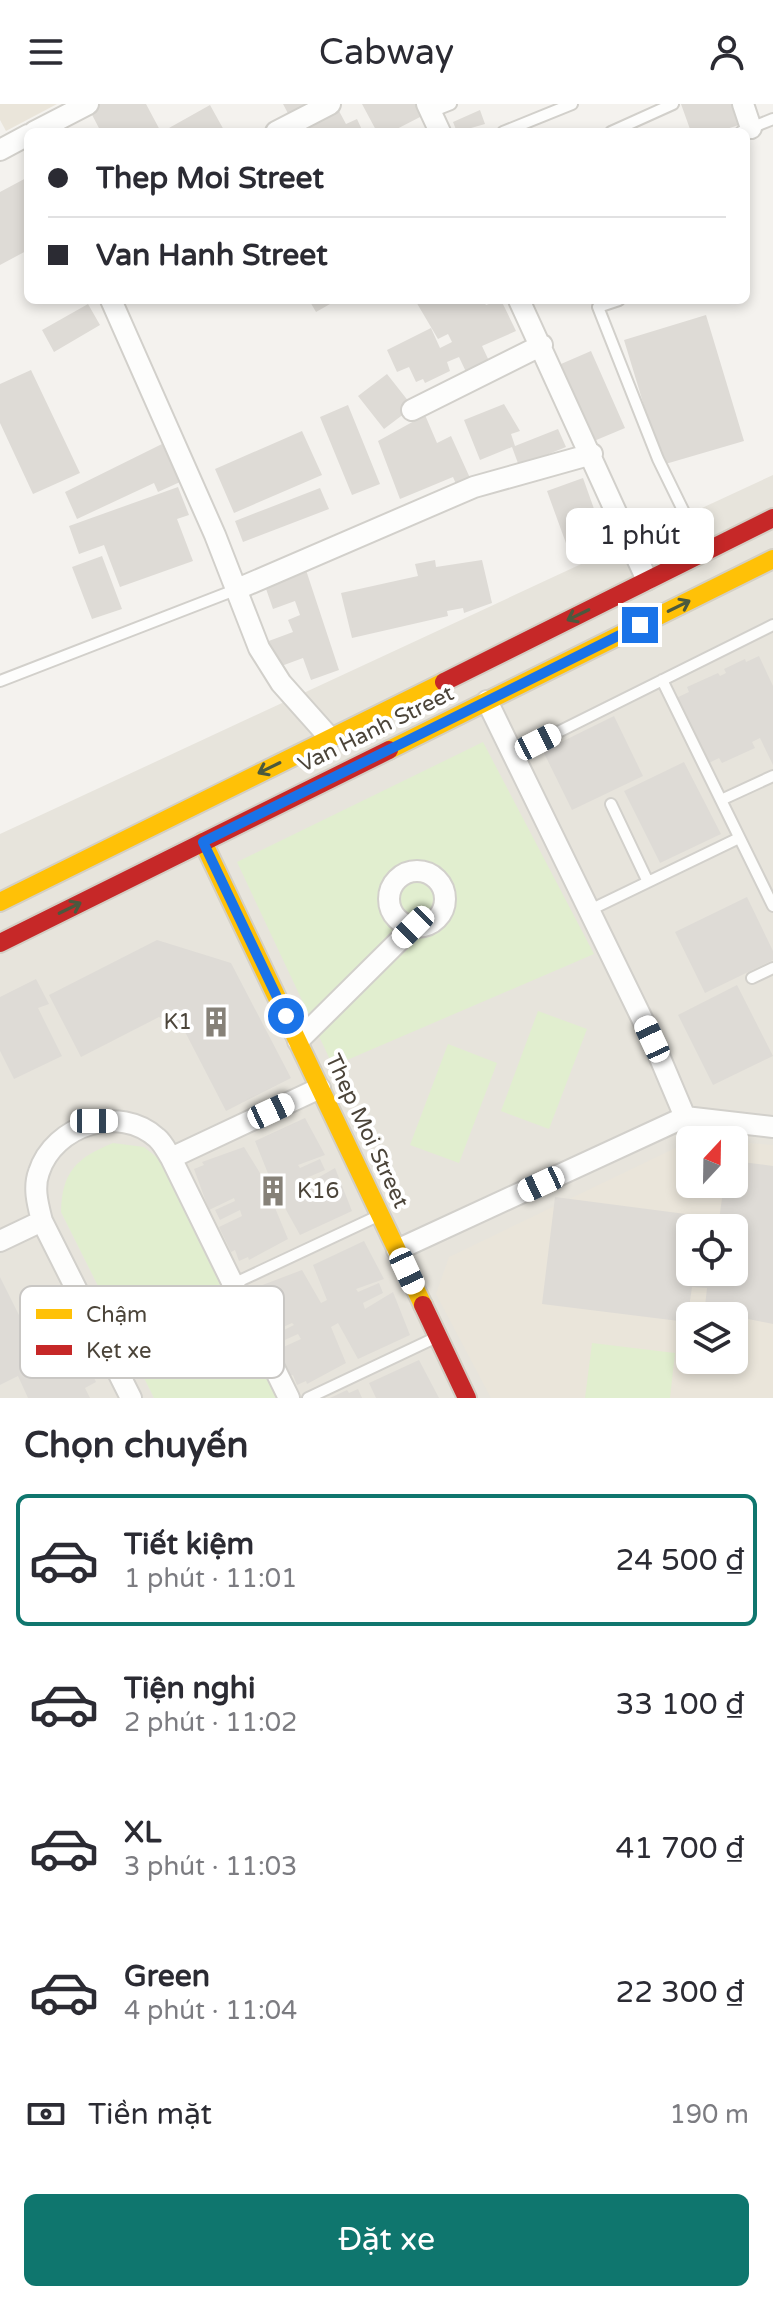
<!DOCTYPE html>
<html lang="vi">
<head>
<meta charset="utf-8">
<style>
	:root { --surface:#fff; --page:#f2f2f3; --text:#2b2b33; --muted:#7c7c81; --line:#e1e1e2; --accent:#0f766e }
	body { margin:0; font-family:"Varela Round",sans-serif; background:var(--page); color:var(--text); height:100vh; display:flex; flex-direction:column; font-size:30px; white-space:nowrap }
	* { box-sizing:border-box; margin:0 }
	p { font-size:26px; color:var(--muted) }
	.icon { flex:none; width:44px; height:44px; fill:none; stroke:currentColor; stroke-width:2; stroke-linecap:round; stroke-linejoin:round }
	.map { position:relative; height:1294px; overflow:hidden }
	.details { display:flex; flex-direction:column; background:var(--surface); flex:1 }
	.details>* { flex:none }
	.top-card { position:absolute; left:24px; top:24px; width:726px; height:176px; border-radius:12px; box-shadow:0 4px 12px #0003; display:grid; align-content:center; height:176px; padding:0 24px; background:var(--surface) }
	.needle { width:52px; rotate:22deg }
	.fabs { position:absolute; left:676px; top:1022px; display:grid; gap:16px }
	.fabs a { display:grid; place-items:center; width:72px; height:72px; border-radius:12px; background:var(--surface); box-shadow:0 4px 12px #0003; font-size:40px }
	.end { position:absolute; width:36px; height:36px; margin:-18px; border:10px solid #1a73e8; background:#fff; box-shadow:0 0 0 4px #fff }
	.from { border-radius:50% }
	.bubble { position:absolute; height:56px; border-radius:12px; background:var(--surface); box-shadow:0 4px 12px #0003; font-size:26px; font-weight:600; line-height:56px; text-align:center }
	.car { position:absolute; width:24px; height:48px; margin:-24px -12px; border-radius:10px; box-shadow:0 0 6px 2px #0007; background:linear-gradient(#fff 24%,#345 0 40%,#fff 0 76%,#345 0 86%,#fff 0) }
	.top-card b { display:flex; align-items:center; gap:28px; height:76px; font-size:30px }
	.top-card b+b { border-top:2px solid var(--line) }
	.top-card i { width:20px; height:20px; background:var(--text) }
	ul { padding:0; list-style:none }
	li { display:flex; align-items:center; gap:24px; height:132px; margin:0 16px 12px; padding:0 8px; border:4px solid transparent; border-radius:12px }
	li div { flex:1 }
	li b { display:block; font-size:30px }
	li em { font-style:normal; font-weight:600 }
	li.selected { border-color:var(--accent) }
	li>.icon { width:72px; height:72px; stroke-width:1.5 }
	h2 { padding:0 24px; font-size:36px; line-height:96px }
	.pay { display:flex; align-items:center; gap:20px; height:88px; padding:0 24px; font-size:30px }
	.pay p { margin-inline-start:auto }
	.primary-button { display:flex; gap:16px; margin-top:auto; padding:16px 24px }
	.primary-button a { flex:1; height:92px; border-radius:12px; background:var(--accent); color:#fff; font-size:32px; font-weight:600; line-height:92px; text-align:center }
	header { display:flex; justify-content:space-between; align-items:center; height:104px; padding:0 24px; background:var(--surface); font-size:36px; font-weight:600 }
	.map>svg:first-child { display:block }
	.residential { fill:#e7e4dc; fill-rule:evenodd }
	.education { fill:#eae5da; fill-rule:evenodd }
	.green { fill:#e1eecf }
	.building { fill:#dedbd6 }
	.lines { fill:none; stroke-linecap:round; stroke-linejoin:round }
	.lane-casing { stroke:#d2d0cb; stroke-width:14 }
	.street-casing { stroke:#d2d0cb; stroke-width:24 }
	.slow-casing { stroke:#d3cfc5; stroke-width:22 }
	.jam-casing { stroke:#d3cfc5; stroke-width:22 }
	.lane { stroke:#fdfdfc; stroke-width:10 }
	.street { stroke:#fdfdfc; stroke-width:20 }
	.slow { stroke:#ffc107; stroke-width:18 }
	.jam { stroke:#c62828; stroke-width:18 }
	.oneway { stroke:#4b593e }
	.route { stroke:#1a73e8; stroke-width:10 }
	.labels { text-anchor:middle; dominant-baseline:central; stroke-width:8; stroke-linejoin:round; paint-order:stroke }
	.street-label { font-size:22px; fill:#4b4439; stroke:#fff }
	.poi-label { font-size:22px; fill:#4b4439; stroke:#fff; text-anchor:end }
	.key { fill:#fff; stroke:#c9c7c4; stroke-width:2 }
	.key-label { font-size:22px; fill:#4b4439 }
</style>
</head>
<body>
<header><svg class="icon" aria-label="menu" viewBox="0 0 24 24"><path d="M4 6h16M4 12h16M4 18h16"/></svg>Cabway<svg class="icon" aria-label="person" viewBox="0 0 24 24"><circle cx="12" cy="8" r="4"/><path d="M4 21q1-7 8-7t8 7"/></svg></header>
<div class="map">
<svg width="773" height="1294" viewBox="0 0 773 1294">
	<rect width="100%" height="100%" fill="#f4f2ee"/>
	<!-- residential -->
	<path class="residential" d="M773,371V1294H0V730ZM690,1036H734V1080H690ZM690,1124H734V1168H690ZM690,1212H734V1256H690Z"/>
	<!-- education -->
	<path class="education" d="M0,0H57L6,27L0,16Z
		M690,1037V1080H734V1038L773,1041V1294H491L436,1190L449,1153ZM690,1124H734V1168H690ZM690,1212H734V1256H690Z"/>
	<!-- green -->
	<path class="green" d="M483,638L594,850L333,962L237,758Z
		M538,907L587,925L549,1025L501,1007Z
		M448,940L497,959L459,1059L410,1041Z
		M113,1039L144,1043L164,1059L277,1294H154L61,1108C62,1068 76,1054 113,1039Z
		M592,1239L675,1249L670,1294H585Z"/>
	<!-- building -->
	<path class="building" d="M93,0H146L161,28H101L88,3Z
		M283,0H307L310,6L291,15Z
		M362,0H416L422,12L391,28H377Z
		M681,0H732L739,21L717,28H691Z
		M210,1L225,28H171L169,24Z
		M480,6L485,20L457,28L453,18Z
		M339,7L346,20L357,15L363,28H282L323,8L325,14Z
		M28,73V146L0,161V88Z
		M309,196H337L316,208Z
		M415,196H483L486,201L501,196L516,227L482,242L490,259L467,270L459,253L447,258L450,267L425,279L423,275L416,278L409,263L397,268L387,246L431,224L440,244L452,238L448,230L438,235Z
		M88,200L100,221L54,248L42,226Z
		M706,211L744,337L662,361L624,236Z
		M591,247L625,324L594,337L561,260Z
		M31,266L80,369L33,390L0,319V280Z
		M387,270L413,303L384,325L358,292Z
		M504,300L520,327L511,330L515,342L558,325L566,343L519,362L512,343L480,356L464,316Z
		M348,301L380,380L352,391L320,313Z
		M425,311L437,339L451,332L470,374L456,380L453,373L400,395L378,337Z
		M302,327L322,371L234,409L215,365Z
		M162,340L180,378L158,388L154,379L77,415L65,388Z
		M583,374L603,430L567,442L547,387Z
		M178,383L189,411L177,415L193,457L120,483L104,441L79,450L69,422Z
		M320,384L329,405L243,438L235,417Z
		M102,452L122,505L92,515L72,463Z
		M435,456L436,463L482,456L492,499L464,509L463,504L447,507L448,512L352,534L341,489L418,472L415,460Z
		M305,463L339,566L311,576L303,554L276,564L266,538L293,528L288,516L300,511L295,497L273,505L264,479Z
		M759,552L773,582V661L760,634L752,638L755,644L722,659L719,654L707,660L676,594L689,588L687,583L718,569L720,572L726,569L724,565L745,555L746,558Z
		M614,612L643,672L572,706L543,647Z
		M684,658L721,730L660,759L624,687Z
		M747,793L773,847V856L705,889L675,828Z
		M157,836L231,859L291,974L226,1007L182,922L159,913L81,953L49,891Z
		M36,875L49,900L38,904L62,952L14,975L0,947V893Z
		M737,881L773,952L713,981L678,911Z
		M305,1014L325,1051L298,1061L300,1064L320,1055L325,1066L304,1075L307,1080L335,1064L352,1107L300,1131L280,1095L273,1099L288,1135L249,1156L248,1153L239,1157L235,1146L231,1148L219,1123L242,1112L240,1106L220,1116L215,1106L235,1097L234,1094L209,1106L194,1065L204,1061L202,1058L244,1043L263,1074L269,1072L255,1037Z
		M734,1057L773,1062V1220L734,1212L704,1211L707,1184L692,1183L687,1218L542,1200L555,1093L701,1112L699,1124H690V1168H734V1124H718L722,1094H714L715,1080H734Z
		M364,1137L384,1175L356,1185L358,1188L379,1179L383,1189L363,1199L365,1205L393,1188L410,1231L358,1255L338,1219L331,1223L346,1259L307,1280L306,1277L297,1281L293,1271L289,1272L277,1246L301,1235L298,1230L278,1239L274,1231L294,1221L292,1219L268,1230L252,1190L262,1185L260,1182L302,1166L321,1199L327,1196L313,1161Z
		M0,1173L30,1233L66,1216L96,1278L85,1284L90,1294H28L18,1272L0,1281Z
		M419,1256L439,1294H376L369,1279Z
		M358,1285L362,1294H330L347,1286L349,1289Z"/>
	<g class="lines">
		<!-- lane casing -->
		<g class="lane-casing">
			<path id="lane" d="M431,8L451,0
				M503,28L572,0
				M611,28L673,0
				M741,28L773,15
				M619,196L598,203L658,355L703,447
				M662,576L773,802
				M0,577L235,486
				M514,650L773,521
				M721,696L773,672
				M611,700L648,778
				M590,806L739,734
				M752,874L773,864
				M233,1180L380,1111
				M308,1294L437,1233"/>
		</g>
		<!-- street casing -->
		<g class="street-casing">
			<path id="street" d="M427,0L440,28
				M743,0L751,24
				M34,28L88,0
				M276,28L330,0
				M0,46L28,31
				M111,196L215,431L259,544L281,579L330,634
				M519,196L647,476
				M412,306L542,241
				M235,486L474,383L592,350
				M487,597L652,935L685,1013
				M389 795a28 28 0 1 1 56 0a28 28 0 1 1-56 0Z
				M298,937L413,823
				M171,1054L320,984
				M0,1137L42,1117
				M397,1146L685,1013L773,1023
				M131,1294L42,1117C38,1101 33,1084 39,1068C54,1021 120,1000 157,1034C163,1039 167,1048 171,1054L289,1294"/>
		</g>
		<!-- slow casing -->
		<g class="slow-casing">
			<path id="slow" d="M389,646L773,455
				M203,738L423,1201
				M0,798L444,578"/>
		</g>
		<!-- jam casing -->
		<g class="jam-casing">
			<path id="jam" d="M444,578L773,414
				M0,839L389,646
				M423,1201L467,1294"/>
		</g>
		<!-- lane -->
		<use href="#lane" class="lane"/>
		<!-- street -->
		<use href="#street" class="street"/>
		<!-- slow -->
		<use href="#slow" class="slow"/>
		<!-- jam -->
		<use href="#jam" class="jam"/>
	</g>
	<!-- one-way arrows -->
	<defs><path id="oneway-shaft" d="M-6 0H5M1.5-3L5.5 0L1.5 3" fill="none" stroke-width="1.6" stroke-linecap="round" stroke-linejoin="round" transform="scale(2)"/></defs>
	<g class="oneway">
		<use href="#oneway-shaft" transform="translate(679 502) rotate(-26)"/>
		<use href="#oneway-shaft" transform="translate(578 511) rotate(154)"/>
		<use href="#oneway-shaft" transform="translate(269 664) rotate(154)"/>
		<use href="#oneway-shaft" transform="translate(70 804) rotate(-26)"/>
	</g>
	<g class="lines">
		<!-- route -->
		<path class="route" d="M286,912L203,738L640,521"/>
	</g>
	<!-- icons -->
	<defs>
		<g id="building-bare" transform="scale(2.4)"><path d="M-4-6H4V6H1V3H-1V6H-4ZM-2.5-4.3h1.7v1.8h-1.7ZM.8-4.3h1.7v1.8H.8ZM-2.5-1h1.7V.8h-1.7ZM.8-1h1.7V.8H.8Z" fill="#868178" stroke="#fff" stroke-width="2.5" paint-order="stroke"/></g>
	</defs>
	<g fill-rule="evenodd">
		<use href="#building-bare" x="216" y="918"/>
		<use href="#building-bare" x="273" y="1087"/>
	</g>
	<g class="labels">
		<!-- street labels -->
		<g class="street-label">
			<text transform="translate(376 625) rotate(-26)">Van Hanh Street</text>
			<text transform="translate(367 1027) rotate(65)">Thep Moi Street</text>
		</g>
		<!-- poi labels -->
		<g class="poi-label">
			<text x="192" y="918">K1</text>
			<text x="297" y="1087" text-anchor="start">K16</text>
		</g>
	</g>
	<!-- legend -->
	<rect x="20" y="1182" width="264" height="92" rx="12" class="key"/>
	<rect x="36" y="1205" width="36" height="10" fill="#ffc107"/>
	<rect x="36" y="1241" width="36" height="10" fill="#c62828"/>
	<g class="key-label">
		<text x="86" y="1218">Chậm</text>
		<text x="86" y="1254">Kẹt xe</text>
	</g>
</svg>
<div class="fabs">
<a><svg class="needle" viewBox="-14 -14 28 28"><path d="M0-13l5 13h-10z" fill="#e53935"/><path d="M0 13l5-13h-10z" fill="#7c7c81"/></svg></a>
<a><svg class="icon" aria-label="locate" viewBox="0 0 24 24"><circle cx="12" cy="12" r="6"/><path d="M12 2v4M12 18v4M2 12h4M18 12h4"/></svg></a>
<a><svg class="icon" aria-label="layers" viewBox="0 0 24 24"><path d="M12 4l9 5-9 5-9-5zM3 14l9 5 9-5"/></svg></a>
</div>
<i class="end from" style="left:286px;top:912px"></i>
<i class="end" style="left:640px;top:521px"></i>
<div class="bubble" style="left:566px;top:404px;width:148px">1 phút</div>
<i class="car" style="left:538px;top:638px;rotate:63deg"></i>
<i class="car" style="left:413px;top:823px;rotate:225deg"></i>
<i class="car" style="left:652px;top:935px;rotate:335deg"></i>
<i class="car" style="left:271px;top:1007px;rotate:65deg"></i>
<i class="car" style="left:94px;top:1017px;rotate:90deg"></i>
<i class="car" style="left:541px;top:1080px;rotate:245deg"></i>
<i class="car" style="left:407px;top:1167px;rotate:155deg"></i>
<div class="top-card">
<b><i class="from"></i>Thep Moi Street</b>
<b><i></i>Van Hanh Street</b>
</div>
</div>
<section class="details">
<h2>Chọn chuyến</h2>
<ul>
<li class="selected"><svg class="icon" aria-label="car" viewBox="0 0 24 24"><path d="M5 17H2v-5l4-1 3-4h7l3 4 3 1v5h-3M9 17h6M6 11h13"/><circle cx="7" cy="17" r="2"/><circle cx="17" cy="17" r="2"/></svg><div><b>Tiết kiệm</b><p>1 phút · 11:01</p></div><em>24 500 ₫</em></li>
<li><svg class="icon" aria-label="car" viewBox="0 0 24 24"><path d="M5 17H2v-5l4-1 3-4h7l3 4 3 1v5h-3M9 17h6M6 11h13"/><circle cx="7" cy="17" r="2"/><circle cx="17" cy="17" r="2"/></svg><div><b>Tiện nghi</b><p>2 phút · 11:02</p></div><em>33 100 ₫</em></li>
<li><svg class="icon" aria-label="car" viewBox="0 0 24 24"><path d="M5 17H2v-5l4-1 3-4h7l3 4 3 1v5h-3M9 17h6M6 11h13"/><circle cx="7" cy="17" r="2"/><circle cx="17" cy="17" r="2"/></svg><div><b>XL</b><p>3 phút · 11:03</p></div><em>41 700 ₫</em></li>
<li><svg class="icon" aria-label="car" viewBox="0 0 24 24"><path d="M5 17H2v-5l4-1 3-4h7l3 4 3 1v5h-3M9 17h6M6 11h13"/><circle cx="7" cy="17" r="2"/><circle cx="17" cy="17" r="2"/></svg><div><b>Green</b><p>4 phút · 11:04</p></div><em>22 300 ₫</em></li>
</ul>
<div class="pay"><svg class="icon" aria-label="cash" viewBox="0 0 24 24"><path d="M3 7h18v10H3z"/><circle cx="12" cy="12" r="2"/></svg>Tiền mặt<p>190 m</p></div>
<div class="primary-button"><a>Đặt xe</a></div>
</section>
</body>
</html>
